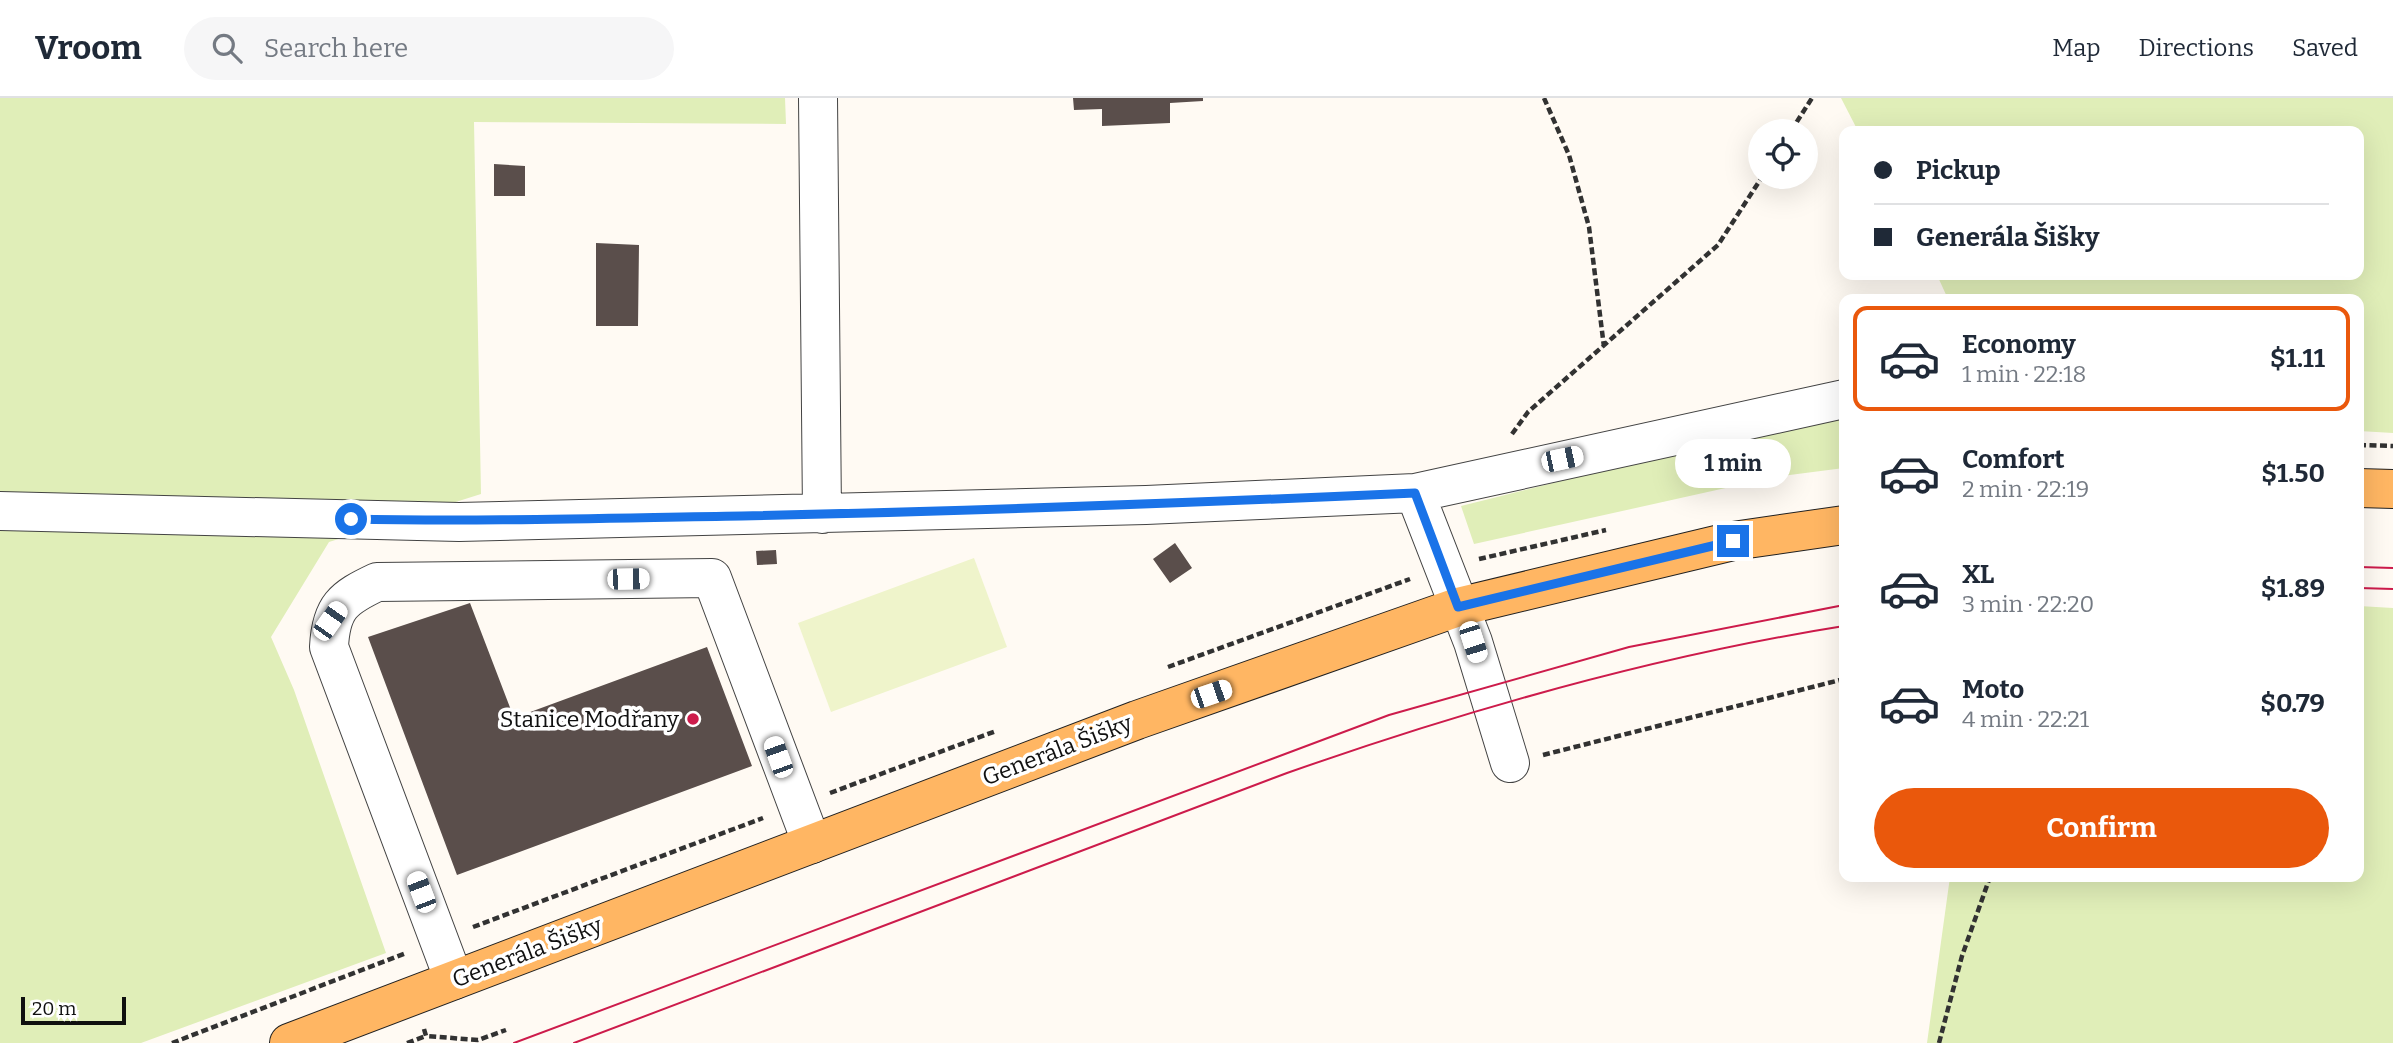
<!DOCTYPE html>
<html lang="en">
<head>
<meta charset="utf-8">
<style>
	:root { --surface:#fff; --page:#f6f6f7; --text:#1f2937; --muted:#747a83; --line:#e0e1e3; --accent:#ea580c }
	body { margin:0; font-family:Bitter,serif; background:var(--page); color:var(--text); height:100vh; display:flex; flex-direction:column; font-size:26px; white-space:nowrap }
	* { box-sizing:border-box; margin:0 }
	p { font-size:23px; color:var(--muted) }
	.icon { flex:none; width:38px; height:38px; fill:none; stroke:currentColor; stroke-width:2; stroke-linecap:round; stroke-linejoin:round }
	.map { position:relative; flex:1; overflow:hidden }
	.drawer { position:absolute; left:1839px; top:196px; width:525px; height:588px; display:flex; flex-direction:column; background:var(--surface); border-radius:14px; box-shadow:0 7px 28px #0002 }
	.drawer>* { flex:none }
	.hud { position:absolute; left:1839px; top:28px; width:525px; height:154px; border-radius:14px; box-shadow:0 7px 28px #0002; display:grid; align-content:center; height:154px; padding:0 35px; background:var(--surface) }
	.buttons { position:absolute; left:1748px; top:21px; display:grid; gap:14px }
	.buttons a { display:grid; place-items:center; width:70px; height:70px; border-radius:50%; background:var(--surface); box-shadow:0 7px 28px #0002; font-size:35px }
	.scale { position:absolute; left:21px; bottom:18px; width:105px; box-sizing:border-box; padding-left:7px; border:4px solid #101010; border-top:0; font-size:19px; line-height:24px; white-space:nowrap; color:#101010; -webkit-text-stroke:5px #fff; paint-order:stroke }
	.end { position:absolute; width:32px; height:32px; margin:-16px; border:9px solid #1a73e8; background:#fff; box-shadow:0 0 0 4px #fff }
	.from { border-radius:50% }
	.bubble { position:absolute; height:49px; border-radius:24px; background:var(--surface); box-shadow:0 7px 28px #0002; font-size:23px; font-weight:700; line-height:49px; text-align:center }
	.car { position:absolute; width:21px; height:42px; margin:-21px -10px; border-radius:9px; box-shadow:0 0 5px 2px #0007; background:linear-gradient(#fff 24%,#345 0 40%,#fff 0 76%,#345 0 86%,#fff 0) }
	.hud b { display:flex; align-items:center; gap:24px; height:66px; font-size:26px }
	.hud b+b { border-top:2px solid var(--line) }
	.hud i { width:18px; height:18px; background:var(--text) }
	ul { padding:12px 0 0; list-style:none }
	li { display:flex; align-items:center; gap:21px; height:105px; margin:0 14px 10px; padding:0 21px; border:4px solid transparent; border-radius:14px }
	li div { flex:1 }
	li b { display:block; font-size:26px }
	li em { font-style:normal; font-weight:700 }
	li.active { border-color:var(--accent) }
	li>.icon { width:63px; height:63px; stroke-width:1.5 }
	.action { display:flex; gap:14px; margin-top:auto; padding:14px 35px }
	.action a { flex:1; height:80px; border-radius:42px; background:var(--accent); color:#fff; font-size:28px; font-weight:700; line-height:80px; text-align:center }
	header { display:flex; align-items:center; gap:42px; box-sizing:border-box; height:98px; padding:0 35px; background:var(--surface); border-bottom:2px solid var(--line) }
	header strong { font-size:33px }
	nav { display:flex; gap:38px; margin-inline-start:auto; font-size:24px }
	.search { width:490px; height:63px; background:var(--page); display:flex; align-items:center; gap:18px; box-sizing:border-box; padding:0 24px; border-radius:38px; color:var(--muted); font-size:26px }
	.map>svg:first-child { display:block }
	.green { fill:#e0eeb8 }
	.pitch { fill:#eff4cb }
	.building { fill:#5a4e4b }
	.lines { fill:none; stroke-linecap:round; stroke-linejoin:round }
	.minor-casing { stroke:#434343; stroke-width:40 }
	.major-casing { stroke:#212121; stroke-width:40 }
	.path { stroke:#323232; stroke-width:4.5; stroke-dasharray:7 3.5; stroke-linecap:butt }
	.minor { stroke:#fff; stroke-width:38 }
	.major { stroke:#ffb663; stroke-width:38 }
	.tram { stroke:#cd1b4b; stroke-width:2 }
	.route { stroke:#1a73e8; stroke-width:9 }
	.poi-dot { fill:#cd1b4b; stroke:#fff; stroke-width:2.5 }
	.labels { text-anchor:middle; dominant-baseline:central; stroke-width:7; stroke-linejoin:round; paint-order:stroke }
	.poi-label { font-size:23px; fill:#101010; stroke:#fff; text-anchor:end }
	.street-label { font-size:23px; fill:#101010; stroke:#fff }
</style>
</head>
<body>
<header>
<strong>Vroom</strong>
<div class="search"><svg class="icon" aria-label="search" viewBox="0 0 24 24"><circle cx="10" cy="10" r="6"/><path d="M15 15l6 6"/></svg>Search here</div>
<nav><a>Map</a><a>Directions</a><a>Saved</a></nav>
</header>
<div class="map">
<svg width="2393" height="945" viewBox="0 0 2393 945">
	<rect width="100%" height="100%" fill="#fffaf3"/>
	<!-- green -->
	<path class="green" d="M0,0H785L786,26L474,24L481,396L329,444L271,539L294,592L386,855L141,945H0Z
		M1841,0H2393V335L2359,333V201H1948L1937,177H2359V33H1858Z
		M1844,315V370L1775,379L1474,446L1461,408L1816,319Z
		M2359,508L2393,510V945H1927L1950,779H2359Z"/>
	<!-- pitch -->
	<path class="pitch" d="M974,460L1007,549L831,614L798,525Z"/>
	<!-- building -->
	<path class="building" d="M1073,0H1203V3L1170,5V25L1102,28V11L1074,12Z
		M494,66L525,68V98H494Z
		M596,145L639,147L638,228H596Z
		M1175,445L1192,470L1170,485L1153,461Z
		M776,452L777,466L757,467L756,453Z
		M470,505L514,620L707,549L752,668L457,777L368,539Z"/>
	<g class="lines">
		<!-- minor casing -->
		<g class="minor-casing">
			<path id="minor" d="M818,0L822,416
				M1415,395L1844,301
				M0,413L459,424L1146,407L1415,395L1473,544L1510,665
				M454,882L329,549C331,509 343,500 377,484L712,480L812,746"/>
		</g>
		<!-- major casing -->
		<g class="major-casing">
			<path id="major" d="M2359,390L2393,391
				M289,945L1137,622L1458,509L1733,443L1844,427"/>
		</g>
		<!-- path -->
		<path class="path" d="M1544,0L1569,57L1589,129L1604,249
			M1791,33L1812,0
			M1512,336L1528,314L1718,147L1762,79
			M2359,347L2393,348
			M1479,461L1606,432
			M1168,569L1410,481
			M1543,657L1844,581
			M830,695L996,633
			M473,829L763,720
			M424,931L426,938L478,942L506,932
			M172,945L406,855
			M407,945L426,938
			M1939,945L1962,858L1990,779"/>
		<!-- minor -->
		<use href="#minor" class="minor"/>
		<!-- major -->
		<use href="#major" class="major"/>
		<!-- tram -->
		<path class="tram" d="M2359,469L2393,470
			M2359,490L2393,491
			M514,945L1389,617L1629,549L1844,507
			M574,945L1287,675C1469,611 1654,558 1844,528"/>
	</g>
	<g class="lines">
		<!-- route -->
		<path class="route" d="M351,421C481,424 611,420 742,418C966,413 1191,405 1415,395L1458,509L1733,443"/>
	</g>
	<!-- markers -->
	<circle class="poi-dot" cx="693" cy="621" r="7"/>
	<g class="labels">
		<!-- poi labels -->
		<g class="poi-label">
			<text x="679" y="621">Stanice Modřany</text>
		</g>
		<!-- street labels -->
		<g class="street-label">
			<text transform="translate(1057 652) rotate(-21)">Generála Šišky</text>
			<text transform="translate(527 854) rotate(-21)">Generála Šišky</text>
		</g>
	</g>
</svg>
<div class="buttons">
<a><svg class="icon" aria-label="locate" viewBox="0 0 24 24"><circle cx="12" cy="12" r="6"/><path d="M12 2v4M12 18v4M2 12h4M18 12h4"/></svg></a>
</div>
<div class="scale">20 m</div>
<i class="end from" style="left:351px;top:421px"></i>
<i class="end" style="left:1733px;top:443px"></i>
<div class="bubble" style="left:1675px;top:341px;width:116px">1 min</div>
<i class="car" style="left:1562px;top:361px;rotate:78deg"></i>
<i class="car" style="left:628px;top:481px;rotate:89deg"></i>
<i class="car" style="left:330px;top:523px;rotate:35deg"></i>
<i class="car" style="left:1473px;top:544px;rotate:162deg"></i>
<i class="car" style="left:1211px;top:596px;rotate:71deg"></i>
<i class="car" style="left:778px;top:659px;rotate:340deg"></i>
<i class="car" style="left:421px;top:794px;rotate:339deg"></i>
<div class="hud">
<b><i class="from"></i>Pickup</b>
<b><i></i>Generála Šišky</b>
</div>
<section class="drawer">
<ul>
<li class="active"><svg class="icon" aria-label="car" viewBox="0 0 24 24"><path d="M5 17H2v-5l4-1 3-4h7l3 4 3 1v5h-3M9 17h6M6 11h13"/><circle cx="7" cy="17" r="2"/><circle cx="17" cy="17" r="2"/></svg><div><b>Economy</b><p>1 min · 22:18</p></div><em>$1.11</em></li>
<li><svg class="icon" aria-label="car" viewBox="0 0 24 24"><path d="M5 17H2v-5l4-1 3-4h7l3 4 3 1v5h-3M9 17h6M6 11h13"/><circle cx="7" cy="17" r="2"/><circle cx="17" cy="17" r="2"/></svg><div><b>Comfort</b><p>2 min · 22:19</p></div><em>$1.50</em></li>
<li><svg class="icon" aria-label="car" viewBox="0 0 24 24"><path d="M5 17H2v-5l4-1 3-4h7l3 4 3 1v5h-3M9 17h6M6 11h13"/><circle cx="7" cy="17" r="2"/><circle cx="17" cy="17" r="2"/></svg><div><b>XL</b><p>3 min · 22:20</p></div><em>$1.89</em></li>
<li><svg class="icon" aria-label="car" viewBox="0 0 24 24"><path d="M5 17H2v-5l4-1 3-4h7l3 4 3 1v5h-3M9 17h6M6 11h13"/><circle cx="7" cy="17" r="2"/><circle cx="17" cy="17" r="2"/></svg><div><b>Moto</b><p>4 min · 22:21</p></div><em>$0.79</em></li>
</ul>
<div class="action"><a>Confirm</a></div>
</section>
</div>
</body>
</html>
